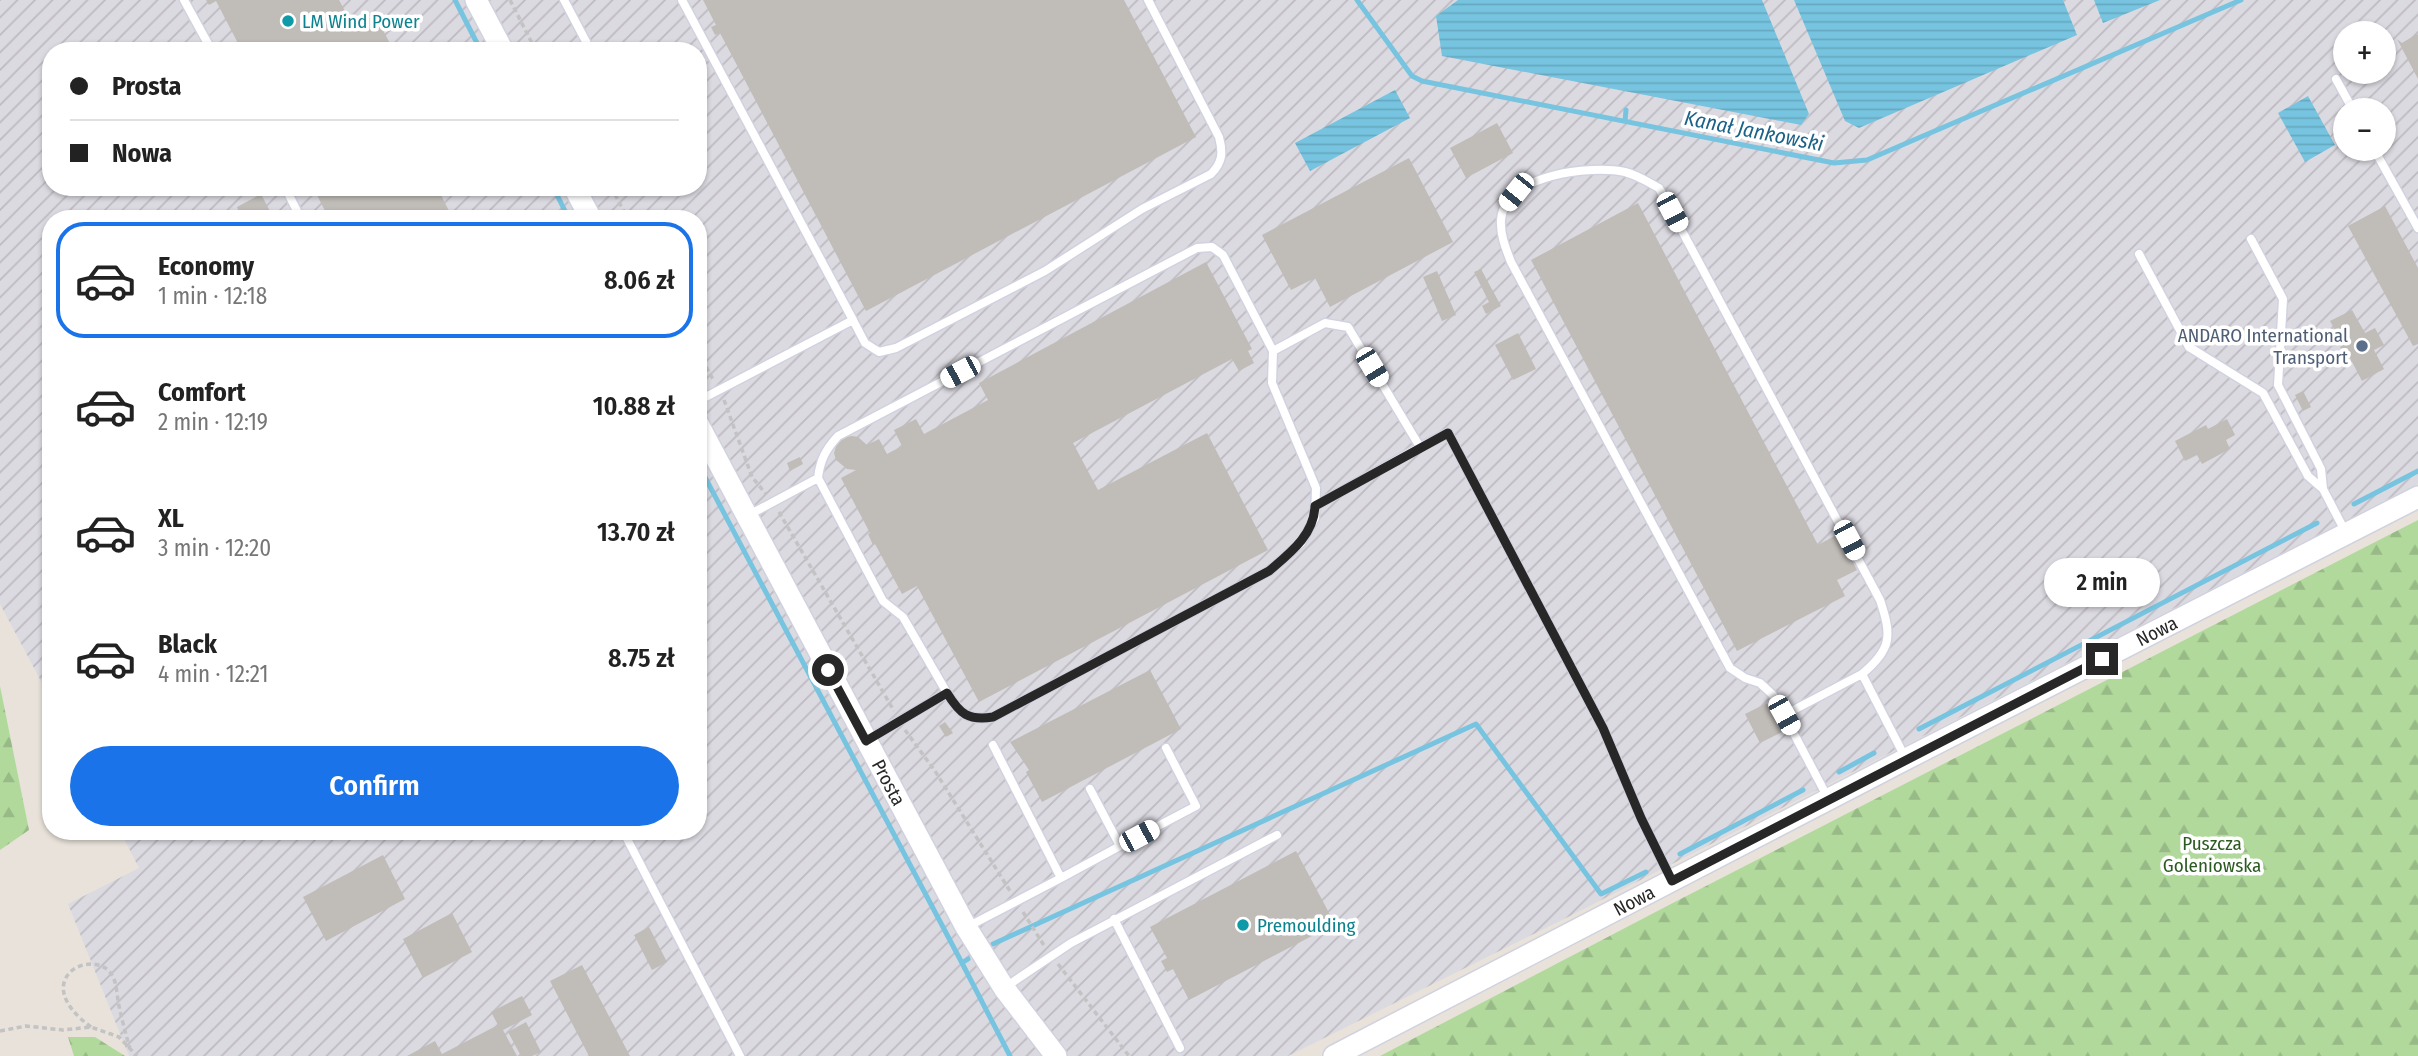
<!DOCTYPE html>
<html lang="en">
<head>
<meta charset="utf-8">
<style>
	:root { --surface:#fff; --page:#f6f6f6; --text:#222; --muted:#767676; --line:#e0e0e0; --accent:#1a73e8 }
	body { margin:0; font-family:"Fira Sans Condensed",sans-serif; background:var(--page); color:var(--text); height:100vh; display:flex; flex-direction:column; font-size:26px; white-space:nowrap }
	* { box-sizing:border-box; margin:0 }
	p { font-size:23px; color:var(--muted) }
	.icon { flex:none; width:38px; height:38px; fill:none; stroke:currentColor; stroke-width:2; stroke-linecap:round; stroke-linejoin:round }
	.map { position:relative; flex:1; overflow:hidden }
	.details { position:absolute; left:42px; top:210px; width:665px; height:630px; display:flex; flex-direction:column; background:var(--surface); border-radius:28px; box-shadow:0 2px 5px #0004 }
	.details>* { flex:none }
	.top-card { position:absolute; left:42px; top:42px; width:665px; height:154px; border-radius:28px; box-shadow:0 2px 5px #0004; display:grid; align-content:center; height:154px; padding:0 28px; background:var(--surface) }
	.buttons { position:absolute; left:2333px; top:21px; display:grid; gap:14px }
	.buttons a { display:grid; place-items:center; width:63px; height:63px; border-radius:50%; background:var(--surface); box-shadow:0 2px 5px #0004; font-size:35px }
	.end { position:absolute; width:32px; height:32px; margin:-16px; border:9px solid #272727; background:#fff; box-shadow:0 0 0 4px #fff }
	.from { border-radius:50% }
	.bubble { position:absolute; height:49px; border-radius:24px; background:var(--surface); box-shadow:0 2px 5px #0004; font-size:23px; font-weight:600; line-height:49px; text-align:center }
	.car { position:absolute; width:21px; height:42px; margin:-21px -10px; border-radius:9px; box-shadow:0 0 5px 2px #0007; background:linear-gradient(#fff 24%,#345 0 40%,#fff 0 76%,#345 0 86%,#fff 0) }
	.top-card b { display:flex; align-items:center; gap:24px; height:66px; font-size:26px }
	.top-card b+b { border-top:2px solid var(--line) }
	.top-card i { width:18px; height:18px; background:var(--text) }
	ul { padding:12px 0 0; list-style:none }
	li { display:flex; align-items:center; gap:21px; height:116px; margin:0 14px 10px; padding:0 14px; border:4px solid transparent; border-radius:28px }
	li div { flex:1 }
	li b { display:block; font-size:26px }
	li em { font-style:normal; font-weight:600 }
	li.on { border-color:var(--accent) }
	li>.icon { width:63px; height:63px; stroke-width:1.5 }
	.button { display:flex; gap:14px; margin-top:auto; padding:14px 28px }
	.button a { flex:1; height:80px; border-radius:42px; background:var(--accent); color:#fff; font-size:28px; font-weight:600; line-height:80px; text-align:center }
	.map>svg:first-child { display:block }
	.industrial { fill:url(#industrial-furrows); fill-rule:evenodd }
	.forest { fill:url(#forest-firs) }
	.water { fill:url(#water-rules) }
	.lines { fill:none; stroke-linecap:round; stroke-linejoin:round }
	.stream { stroke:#77c4e0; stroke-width:5 }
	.building { fill:#c0bcb7 }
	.service-casing { stroke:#d0d2df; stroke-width:11 }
	.tertiary-casing { stroke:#d0d2df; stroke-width:24 }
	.path { stroke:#c3c3c3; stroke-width:3.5; stroke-dasharray:5 3.5; stroke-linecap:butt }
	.service { stroke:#fff; stroke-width:8 }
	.tertiary { stroke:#fff; stroke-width:21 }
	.route { stroke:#272727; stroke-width:9 }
	.culture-dot { fill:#0f9aa8; stroke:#fff; stroke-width:2.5 }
	.service-dot { fill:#5c6f8a; stroke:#fff; stroke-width:2.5 }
	.labels { text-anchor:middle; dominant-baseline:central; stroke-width:7; stroke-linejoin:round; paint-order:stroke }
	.culture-label { font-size:19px; fill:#0d838f; stroke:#fff; text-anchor:start }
	.service-label { font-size:19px; fill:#4e5e75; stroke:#fff; text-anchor:end }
	.street-label { font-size:19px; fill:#272727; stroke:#fff }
	.park-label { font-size:19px; fill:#2c5b21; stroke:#fff }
	.water-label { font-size:21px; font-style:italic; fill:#1b6287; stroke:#fff }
</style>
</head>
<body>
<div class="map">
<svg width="2418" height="1056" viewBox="0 0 2418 1056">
	<defs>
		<pattern id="industrial-furrows" width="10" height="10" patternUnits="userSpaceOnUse" patternTransform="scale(1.75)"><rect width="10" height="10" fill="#dcdae1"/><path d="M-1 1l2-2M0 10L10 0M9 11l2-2" fill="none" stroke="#bdbbc1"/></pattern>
		<pattern id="forest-firs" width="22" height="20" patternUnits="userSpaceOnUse" patternTransform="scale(1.75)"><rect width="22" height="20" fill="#b1d99c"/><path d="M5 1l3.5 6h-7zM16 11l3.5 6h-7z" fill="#98ba86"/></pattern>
		<pattern id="water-rules" width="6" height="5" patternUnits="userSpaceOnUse" patternTransform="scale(1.75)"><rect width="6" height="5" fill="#77c4e0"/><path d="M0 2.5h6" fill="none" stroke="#67a8c0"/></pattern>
	</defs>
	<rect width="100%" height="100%" fill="#e8e2da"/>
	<!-- industrial -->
	<path class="industrial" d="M0,0H2418V484L1568,917L1288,1056H129L68,904L139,868L120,831H698V219H51V700L0,604ZM2345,33H2384V72H2345ZM51,51H698V187H51ZM2345,110H2384V149H2345Z"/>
	<!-- forest -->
	<path class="forest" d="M2418,520V1056H1380L1669,905Z
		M0,686L29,830L0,850Z
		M68,1037H95L125,1056H74Z"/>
	<!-- water -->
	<path class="water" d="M1458,0H1762L1809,114L1801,125L1442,56L1436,16Z
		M1794,0H2063L2077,35L1859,128L1845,121Z
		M2094,0H2160L2103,23Z
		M1395,90L1410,118L1310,171L1295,143Z
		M2308,96L2335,145L2305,162L2278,113Z"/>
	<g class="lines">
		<!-- stream -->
		<path class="stream" d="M455,0L481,51
			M1357,0L1412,76L1422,81L1834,163L1867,160L2241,0
			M1625,121L1626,110
			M553,187L569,219
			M698,464L962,963
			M2354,504L2418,471
			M1919,729L2317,523
			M1839,772L1874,753
			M1680,854L1803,790
			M993,944L1476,724L1601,894L1646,872
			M968,959L962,963L1010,1056"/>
	</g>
	<!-- building -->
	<path class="building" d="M206,0H339L353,26L375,15L394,51H242L216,1L209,5Z
		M703,0H1124L1196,137L866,311L720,33L715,35L711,27L716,25Z
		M2417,34L2418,35V79L2397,39L2402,43Z
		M1497,123L1513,153L1466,178L1450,148Z
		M1409,158L1453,242L1330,307L1315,278L1291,290L1262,235Z
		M313,187H437L453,219H329Z
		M261,194L274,219H220L238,210L237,207Z
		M1638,203L1818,545L1838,534L1857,570L1837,580L1845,596L1737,651L1531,260Z
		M2385,206L2418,268V344L2413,346L2348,226Z
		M1206,262L1252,349L1248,351L1254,363L1239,371L1232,359L1073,443L1098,490L1207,433L1268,550L979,702L917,586L902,594L875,544L873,545L868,534L870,533L841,478L856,470L847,469L836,460L834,453L837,443L845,437L852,436L858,437L867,445L879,439L887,454L902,446L894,430L916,419L924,434L988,400L979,383Z
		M1481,269L1501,306L1486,314L1482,306L1489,302L1474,272Z
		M1437,271L1456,315L1442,321L1423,277Z
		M2352,310L2365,333L2375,328L2384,345L2374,350L2384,369L2362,381L2350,358L2347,359L2340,347L2343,345L2330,321Z
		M1518,333L1536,369L1513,380L1495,345Z
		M2303,391L2311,407L2303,411L2295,395Z
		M2227,419L2235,435L2226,440L2230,449L2202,464L2197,455L2185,461L2175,441L2206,425L2208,429Z
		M800,457L803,464L790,471L787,463Z
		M1150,670L1181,729L1042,802L1026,772L1029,770L1010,742Z
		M1767,703L1782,732L1760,743L1745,714Z
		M945,722L953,733L946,737L939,726Z
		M1296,851L1335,924L1189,1000L1173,969L1167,972L1161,961L1167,958L1150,927Z
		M383,855L405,899L326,941L303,897Z
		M452,913L472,952L423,978L403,939Z
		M649,927L667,962L652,970L634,935Z
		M582,965L630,1056H589L550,981Z
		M522,996L532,1015L503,1030L517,1056H407L435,1041L442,1054L498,1025L491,1012Z
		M526,1022L541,1052L532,1056H521L508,1032Z"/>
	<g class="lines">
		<!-- service casing -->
		<g class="service-casing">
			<path id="service" d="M184,0L212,51
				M564,0L591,51
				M682,0L853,320L698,401
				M2336,79L2353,110
				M2374,149L2418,228
				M285,187L301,219
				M2139,254L2189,347L2263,393L2308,476L2323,489L2321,469L2278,385L2283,299L2251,239
				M853,320L865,343L879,352L896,348L1045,271L1142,209L1211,174C1223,162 1223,152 1219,137L1148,0
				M1273,351L1325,323L1348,327L1420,447L1448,433L1603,728L1641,818L1672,881
				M818,478C820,460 826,449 838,436L1197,248L1212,247L1223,255L1273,351L1272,383L1316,488L1315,518L1301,543L1269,571L993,717C968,721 960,714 947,693
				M2323,489L2345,531
				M1315,506L1420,447
				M747,516L818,478L883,601L903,617L947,693L868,739
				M1784,715L1773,695L1760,683L1745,678L1730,668L1511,262C1506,249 1500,235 1501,220C1504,174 1591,165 1625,172C1637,175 1648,182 1659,188L1880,600C1892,636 1892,649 1862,674
				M1828,798L1784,715L1862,674L1906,759
				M623,831L740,1056
				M1120,846L1196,806L1166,748
				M1061,878L1120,846L1090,789
				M1114,919L1180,1048
				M969,926L1061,878L993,745
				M1004,988L1071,943L1277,835"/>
		</g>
		<!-- tertiary casing -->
		<g class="tertiary-casing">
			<g id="tertiary">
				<path d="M476,0L503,51"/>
				<path d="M574,187L591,219"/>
				<path id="s1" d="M698,424L966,927L1004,988L1056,1056"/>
				<path id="s2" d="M1334,1056L1906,759L2418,497"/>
			</g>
		</g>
		<!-- path -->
		<path class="path" d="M510,0L536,51
			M611,187L628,219
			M698,352L714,381
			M724,400L752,477L766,494
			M779,512L894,711
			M905,730L935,771L1010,891
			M1023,912L1045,947
			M1058,964L1129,1056
			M91,1027C23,977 100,943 114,979C117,987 117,997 119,1006C122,1020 126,1035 130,1049
			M0,1031L26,1026L63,1030L91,1027L119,1037L137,1056"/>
		<!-- service -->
		<use href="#service" class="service"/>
		<!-- tertiary -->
		<use href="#tertiary" class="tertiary"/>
	</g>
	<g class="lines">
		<!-- route -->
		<path class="route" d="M828,670L866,741L947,693C960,714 968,721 993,717L1269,571C1290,553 1314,535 1315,506L1448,433L1603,728L1641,818L1672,881L2102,659"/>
	</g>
	<!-- markers -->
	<g class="culture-dot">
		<circle cx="288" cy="21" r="7"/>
		<circle cx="1243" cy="925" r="7"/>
	</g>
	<circle class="service-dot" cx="2362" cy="346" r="7"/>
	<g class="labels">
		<!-- culture labels -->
		<g class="culture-label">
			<text x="302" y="21">LM Wind Power</text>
			<text x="1257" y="925">Premoulding</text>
		</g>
		<!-- service labels -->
		<g class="service-label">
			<text x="2348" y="335">ANDARO International<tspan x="2348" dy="22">Transport</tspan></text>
		</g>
		<!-- street labels -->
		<g class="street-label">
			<text stroke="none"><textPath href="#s2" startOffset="926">Nowa</textPath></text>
			<text stroke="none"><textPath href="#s1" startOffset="406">Prosta</textPath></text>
			<text stroke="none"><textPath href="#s2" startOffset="338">Nowa</textPath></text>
		</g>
		<!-- park labels -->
		<g class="park-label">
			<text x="2212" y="843">Puszcza<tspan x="2212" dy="22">Goleniowska</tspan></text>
		</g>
		<!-- water labels -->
		<g class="water-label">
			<text transform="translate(1754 131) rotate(11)">Kanał Jankowski</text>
		</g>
	</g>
</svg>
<div class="buttons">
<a>+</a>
<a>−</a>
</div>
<i class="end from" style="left:828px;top:670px"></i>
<i class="end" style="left:2102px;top:659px"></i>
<div class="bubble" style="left:2044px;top:558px;width:116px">2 min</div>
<i class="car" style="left:1516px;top:192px;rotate:219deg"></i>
<i class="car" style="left:1672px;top:212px;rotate:152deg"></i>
<i class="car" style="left:1372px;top:367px;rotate:149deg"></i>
<i class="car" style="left:960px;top:372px;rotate:242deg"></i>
<i class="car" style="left:1849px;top:540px;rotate:152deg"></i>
<i class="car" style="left:1784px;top:715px;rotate:151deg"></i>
<i class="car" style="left:1139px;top:836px;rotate:62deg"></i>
<div class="top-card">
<b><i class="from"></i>Prosta</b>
<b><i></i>Nowa</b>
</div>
<section class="details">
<ul>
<li class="on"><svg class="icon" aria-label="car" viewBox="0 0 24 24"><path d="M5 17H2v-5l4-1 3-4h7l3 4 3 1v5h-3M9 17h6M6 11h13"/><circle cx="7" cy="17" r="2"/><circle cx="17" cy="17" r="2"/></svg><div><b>Economy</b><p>1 min · 12:18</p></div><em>8.06 zł</em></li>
<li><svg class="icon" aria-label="car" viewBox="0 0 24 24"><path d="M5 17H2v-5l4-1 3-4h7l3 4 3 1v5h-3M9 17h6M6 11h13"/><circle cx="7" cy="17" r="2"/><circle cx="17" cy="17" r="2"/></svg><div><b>Comfort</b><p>2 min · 12:19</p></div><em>10.88 zł</em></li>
<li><svg class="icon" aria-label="car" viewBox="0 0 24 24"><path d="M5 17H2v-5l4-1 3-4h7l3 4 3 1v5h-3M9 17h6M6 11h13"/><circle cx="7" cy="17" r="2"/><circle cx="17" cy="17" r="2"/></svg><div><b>XL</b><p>3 min · 12:20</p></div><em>13.70 zł</em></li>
<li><svg class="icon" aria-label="car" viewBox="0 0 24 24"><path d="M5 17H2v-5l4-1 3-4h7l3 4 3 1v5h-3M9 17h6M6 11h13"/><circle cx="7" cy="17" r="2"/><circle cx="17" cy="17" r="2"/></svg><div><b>Black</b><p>4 min · 12:21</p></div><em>8.75 zł</em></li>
</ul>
<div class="button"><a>Confirm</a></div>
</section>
</div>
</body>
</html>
